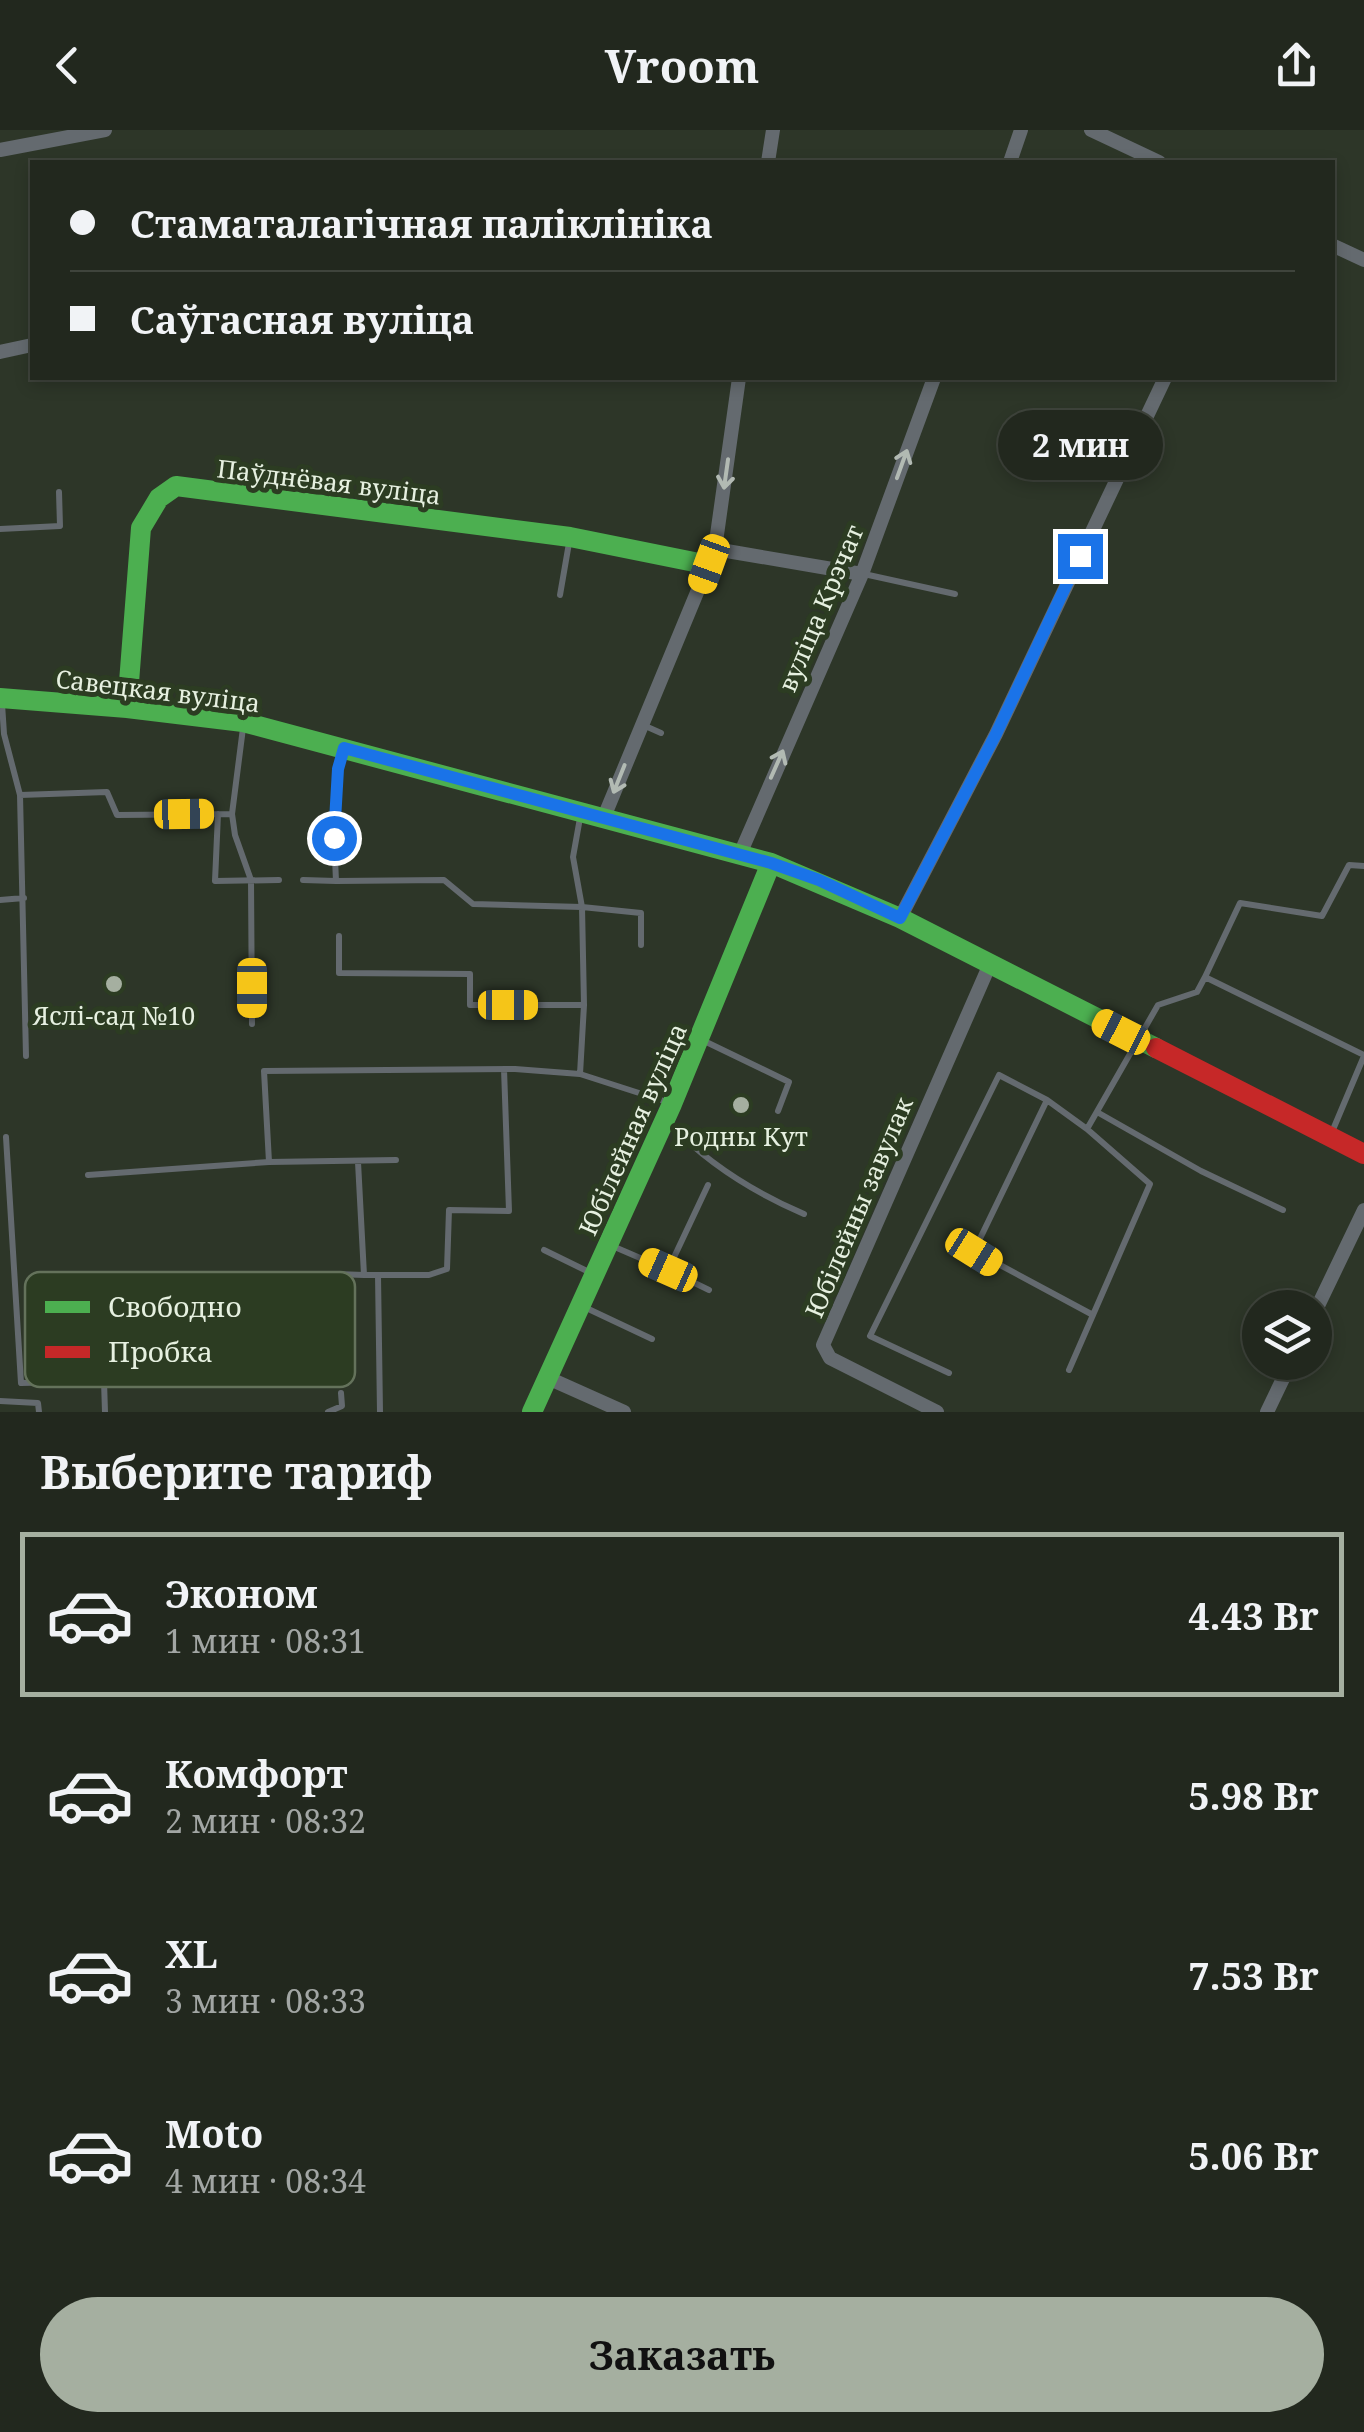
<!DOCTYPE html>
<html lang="ru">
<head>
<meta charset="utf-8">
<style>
	:root { --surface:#22281e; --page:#2e342b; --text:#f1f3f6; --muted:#a2a6a4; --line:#3f443c; --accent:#a5afa0 }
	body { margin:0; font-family:"Noto Serif",serif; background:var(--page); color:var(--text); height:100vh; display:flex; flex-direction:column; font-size:38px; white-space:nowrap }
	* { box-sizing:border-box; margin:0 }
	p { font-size:32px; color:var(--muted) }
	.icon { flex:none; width:55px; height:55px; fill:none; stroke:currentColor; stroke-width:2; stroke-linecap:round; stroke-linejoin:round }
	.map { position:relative; height:1282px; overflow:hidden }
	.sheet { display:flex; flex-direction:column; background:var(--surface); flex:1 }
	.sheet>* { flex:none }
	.top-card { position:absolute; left:30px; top:30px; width:1305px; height:220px; border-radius:0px; box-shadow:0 5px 15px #0003,0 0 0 2px var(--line); display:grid; align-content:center; height:220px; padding:0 40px; background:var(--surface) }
	.tools { position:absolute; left:1242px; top:1160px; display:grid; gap:20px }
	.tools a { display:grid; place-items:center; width:90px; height:90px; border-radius:50%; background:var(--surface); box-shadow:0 5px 15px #0003,0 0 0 2px var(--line); font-size:50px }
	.end { position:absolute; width:45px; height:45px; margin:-22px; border:12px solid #1a73e8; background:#fff; box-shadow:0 0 0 5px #fff }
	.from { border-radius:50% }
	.bubble { position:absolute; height:70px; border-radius:35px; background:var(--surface); box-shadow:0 5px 15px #0003,0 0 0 2px var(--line); font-size:32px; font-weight:700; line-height:70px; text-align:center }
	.car { position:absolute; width:30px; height:60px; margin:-30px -15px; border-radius:12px; box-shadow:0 0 8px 2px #0007; background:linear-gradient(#f5c518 24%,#345 0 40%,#f5c518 0 76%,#345 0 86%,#f5c518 0) }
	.top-card b { display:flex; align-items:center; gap:35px; height:95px; font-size:38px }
	.top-card b+b { border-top:2px solid var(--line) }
	.top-card i { width:25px; height:25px; background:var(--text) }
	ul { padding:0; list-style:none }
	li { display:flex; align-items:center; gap:30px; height:165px; margin:0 20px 15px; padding:0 20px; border:5px solid transparent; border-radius:0px }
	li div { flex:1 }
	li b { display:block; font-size:38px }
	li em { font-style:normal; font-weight:700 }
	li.active { border-color:var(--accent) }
	li>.icon { width:90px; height:90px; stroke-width:1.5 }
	h2 { padding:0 40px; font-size:45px; line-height:120px }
	.action { display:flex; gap:20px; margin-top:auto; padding:20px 40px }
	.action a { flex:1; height:115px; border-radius:60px; background:var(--accent); color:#111; font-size:40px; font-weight:700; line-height:115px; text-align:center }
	header { display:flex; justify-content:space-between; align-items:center; height:130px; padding:0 40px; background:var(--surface); font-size:45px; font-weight:700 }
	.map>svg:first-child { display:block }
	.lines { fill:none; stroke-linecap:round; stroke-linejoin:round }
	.lane { stroke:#646a6f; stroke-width:6 }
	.street { stroke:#646a6f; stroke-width:14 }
	.fast { stroke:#4caf50; stroke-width:20 }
	.jam { stroke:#c62828; stroke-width:20 }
	.oneway { stroke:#b2bab3 }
	.route { stroke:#1a73e8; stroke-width:12 }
	.poi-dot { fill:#a5afa0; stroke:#2c3c22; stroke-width:4 }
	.labels { text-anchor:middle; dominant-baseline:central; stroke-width:10; stroke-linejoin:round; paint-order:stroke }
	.street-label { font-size:25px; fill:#e6f0e0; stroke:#2c3c22 }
	.poi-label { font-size:25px; fill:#e6f0e0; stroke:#2c3c22 }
	.key { fill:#2c3c22; stroke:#64725b; stroke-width:2.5 }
	.key-label { font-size:28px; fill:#e6f0e0 }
</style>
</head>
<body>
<header><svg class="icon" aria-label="back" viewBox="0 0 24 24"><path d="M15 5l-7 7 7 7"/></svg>Vroom<svg class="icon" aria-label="share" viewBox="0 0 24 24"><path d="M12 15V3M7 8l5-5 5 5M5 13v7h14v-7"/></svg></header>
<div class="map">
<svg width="1364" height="1282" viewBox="0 0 1364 1282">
	<rect width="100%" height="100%" fill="#2d3628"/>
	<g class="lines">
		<!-- lane -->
		<path class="lane" d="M0,399L60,396L59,362
			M864,444L955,464
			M560,465L569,413
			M2,574L4,604L20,665L26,926
			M643,595L661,603
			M20,665L107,662L117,685L232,684L243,598
			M218,684L215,751L279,750
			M232,684L235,705L251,750L252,894
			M580,688L573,727L582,777L584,875L580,944
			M303,750L336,751C334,708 332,662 344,621
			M336,751L444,750L473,774L582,777L641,783V815
			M0,770L24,768
			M339,806V843L470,844V875H584
			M1205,847L1240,773L1322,786L1349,735L1364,736
			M700,909L789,952L778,981
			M1097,982L1201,1041L1283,1080
			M670,994C708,1034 753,1062 804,1084
			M1087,999L1047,970L974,1121L1093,1185
			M1332,1002L1364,926
			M6,1007L21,1253L104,1251L105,1282
			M269,1032L264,941L515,939L580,944L667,972
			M358,1032L364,1145H378
			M88,1045L269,1032L396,1030
			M610,1115L668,1140L708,1055
			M544,1120L593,1144
			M668,1140L709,1160
			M295,1159L311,1158L336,1144L364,1145
			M582,1176L652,1209
			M100,1178L104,1251
			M1069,1240L1150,1054L1087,999L1158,875L1197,862L1205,847L1364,925
			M949,1243L870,1206L999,945L1047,970
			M0,1271L38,1273L39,1282
			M328,1282L342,1276L341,1263
			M380,1282L378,1145H429L447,1139L449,1080L509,1081L504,939"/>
		<!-- street -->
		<path class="street" d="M1091,0L1159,32
			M0,20L105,0
			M768,32L773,0
			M1010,32L1021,0
			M1332,115L1364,130
			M0,222L32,215
			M715,419L862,444
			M604,687L715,419L739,248
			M740,724L862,444L934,248
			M900,788L996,604L1165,248
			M1315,1182L1364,1080
			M548,1248L624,1282
			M937,1282L830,1228L823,1215L990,834
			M1267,1282L1291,1232"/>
		<!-- fast -->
		<path class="fast" d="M0,568L127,578L243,592L771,733L900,788L1156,918
			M127,578L141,398L159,368L176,356L570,407L709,435
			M532,1282L672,974L771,733"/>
		<!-- jam -->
		<path class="jam" d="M1156,918L1364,1024"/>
	</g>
	<!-- one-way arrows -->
	<defs><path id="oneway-shaft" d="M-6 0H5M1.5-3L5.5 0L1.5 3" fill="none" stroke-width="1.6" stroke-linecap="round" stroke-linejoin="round" transform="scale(2.5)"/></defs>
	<g class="oneway">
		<use href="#oneway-shaft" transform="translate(902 334) rotate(-70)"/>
		<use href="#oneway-shaft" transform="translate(726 344) rotate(98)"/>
		<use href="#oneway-shaft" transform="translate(777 634) rotate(-66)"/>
		<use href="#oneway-shaft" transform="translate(619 649) rotate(112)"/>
	</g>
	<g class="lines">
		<!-- route -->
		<path class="route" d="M334,708L338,639L344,618L771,733L819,750L900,788L996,604L1080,426"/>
	</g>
	<!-- markers -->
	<g class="poi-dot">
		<circle cx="114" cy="854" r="10"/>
		<circle cx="741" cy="975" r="10"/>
	</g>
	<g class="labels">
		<!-- street labels -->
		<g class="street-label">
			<text transform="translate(329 351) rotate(7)">Паўднёвая вуліца</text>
			<text transform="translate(820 478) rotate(-67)">вуліца Крэчат</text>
			<text transform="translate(158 560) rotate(7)">Савецкая вуліца</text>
			<text transform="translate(632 999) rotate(-66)">Юбілейная вуліца</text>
			<text transform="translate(858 1077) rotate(-67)">Юбілейны завулак</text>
		</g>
		<!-- poi labels -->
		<g class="poi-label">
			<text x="114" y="885">Яслі-сад №10</text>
			<text x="741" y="1006">Родны Кут</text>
		</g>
	</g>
	<!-- legend -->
	<rect x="25" y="1142" width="330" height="115" rx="15" class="key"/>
	<rect x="45" y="1171" width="45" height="12" fill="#4caf50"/>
	<rect x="45" y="1216" width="45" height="12" fill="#c62828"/>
	<g class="key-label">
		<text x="108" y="1187">Свободно</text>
		<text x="108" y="1232">Пробка</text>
	</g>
</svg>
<div class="tools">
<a><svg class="icon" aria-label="layers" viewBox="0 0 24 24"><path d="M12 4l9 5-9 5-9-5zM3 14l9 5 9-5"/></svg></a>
</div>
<i class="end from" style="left:334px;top:708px"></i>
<i class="end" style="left:1080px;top:426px"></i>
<div class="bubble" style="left:998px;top:280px;width:165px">2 мин</div>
<i class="car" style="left:709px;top:434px;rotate:200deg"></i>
<i class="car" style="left:184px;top:684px;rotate:89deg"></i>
<i class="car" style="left:252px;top:858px;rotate:180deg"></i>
<i class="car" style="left:508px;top:875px;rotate:90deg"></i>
<i class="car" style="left:1121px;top:902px;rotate:297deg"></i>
<i class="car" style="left:974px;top:1122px;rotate:122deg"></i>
<i class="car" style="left:668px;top:1140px;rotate:294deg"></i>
<div class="top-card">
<b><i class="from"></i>Стаматалагічная паліклініка</b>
<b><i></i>Саўгасная вуліца</b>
</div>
</div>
<section class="sheet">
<h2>Выберите тариф</h2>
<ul>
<li class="active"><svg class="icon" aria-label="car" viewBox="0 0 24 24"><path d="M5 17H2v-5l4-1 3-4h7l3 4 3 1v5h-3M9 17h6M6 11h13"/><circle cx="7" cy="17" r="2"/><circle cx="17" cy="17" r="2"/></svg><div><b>Эконом</b><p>1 мин · 08:31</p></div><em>4.43 Br</em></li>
<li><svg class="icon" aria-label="car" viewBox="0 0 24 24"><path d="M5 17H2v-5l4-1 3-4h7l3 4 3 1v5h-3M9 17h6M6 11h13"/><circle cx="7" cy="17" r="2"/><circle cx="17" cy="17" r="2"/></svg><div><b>Комфорт</b><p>2 мин · 08:32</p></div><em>5.98 Br</em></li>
<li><svg class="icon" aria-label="car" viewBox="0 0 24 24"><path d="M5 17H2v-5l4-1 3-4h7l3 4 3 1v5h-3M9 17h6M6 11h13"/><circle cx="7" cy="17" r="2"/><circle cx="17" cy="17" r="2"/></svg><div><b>XL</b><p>3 мин · 08:33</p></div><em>7.53 Br</em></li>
<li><svg class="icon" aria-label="car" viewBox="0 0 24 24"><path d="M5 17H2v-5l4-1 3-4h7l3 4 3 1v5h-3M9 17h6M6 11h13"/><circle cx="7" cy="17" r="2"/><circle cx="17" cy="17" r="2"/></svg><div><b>Moto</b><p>4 мин · 08:34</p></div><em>5.06 Br</em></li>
</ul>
<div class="action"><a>Заказать</a></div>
</section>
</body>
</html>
